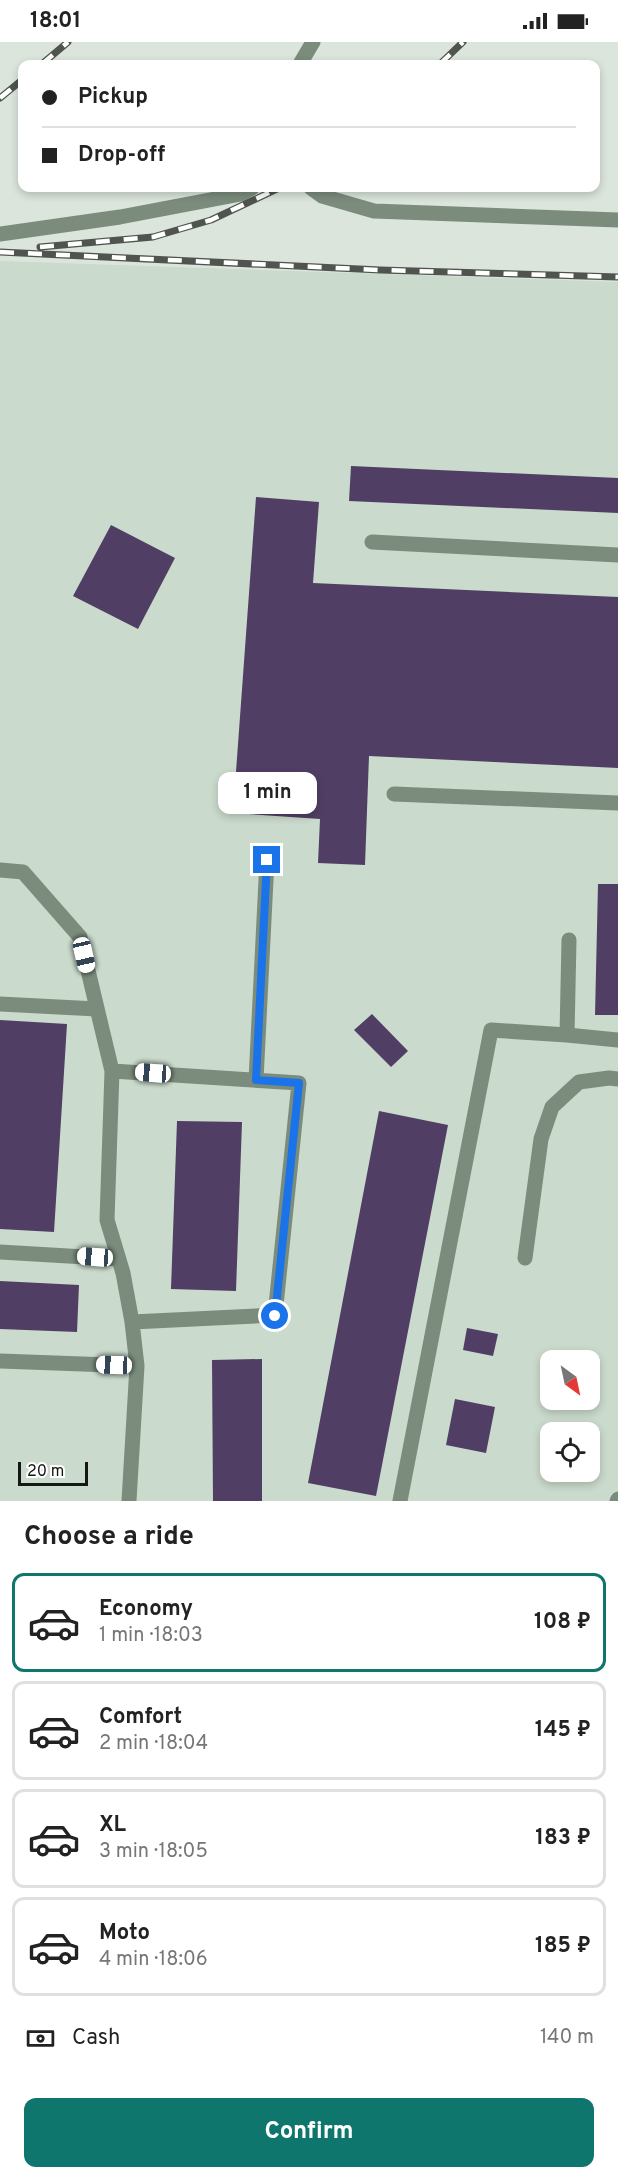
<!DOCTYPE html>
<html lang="en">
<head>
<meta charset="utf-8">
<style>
	:root { --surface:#fff; --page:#f2f2f2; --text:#222; --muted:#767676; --line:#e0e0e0; --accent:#0f766e }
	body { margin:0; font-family:Overpass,sans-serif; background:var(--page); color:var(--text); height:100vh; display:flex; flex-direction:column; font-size:22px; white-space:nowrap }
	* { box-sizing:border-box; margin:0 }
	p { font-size:20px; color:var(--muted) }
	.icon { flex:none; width:33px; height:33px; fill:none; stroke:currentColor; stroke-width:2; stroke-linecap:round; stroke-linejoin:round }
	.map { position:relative; height:1459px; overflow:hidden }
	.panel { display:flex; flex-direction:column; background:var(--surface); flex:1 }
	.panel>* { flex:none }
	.top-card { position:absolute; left:18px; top:18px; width:582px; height:132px; border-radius:12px; box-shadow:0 3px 9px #0003; display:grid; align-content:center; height:132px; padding:0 24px; background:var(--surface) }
	.needle { width:39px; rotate:147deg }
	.buttons { position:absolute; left:540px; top:1308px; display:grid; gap:12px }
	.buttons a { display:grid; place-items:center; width:60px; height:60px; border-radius:12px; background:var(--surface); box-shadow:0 3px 9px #0003; font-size:30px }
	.scale { position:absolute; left:18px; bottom:15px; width:70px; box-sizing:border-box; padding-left:6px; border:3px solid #141714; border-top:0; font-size:16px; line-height:21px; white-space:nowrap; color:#141714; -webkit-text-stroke:4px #fff; paint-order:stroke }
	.end { position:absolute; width:27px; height:27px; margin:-14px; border:8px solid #1a73e8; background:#fff; box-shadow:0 0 0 3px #fff }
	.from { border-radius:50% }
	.bubble { position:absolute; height:42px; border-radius:12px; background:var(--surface); box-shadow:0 3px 9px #0003; font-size:20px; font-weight:700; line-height:42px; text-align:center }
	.car { position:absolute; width:18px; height:36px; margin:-18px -9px; border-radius:8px; box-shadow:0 0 4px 2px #0007; background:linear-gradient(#fff 24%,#345 0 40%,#fff 0 76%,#345 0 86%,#fff 0) }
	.top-card b { display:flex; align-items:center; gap:21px; height:57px; font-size:22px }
	.top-card b+b { border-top:2px solid var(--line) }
	.top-card i { width:15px; height:15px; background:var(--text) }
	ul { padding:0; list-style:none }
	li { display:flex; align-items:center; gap:18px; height:99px; margin:0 12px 9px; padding:0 12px; border:3px solid var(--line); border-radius:12px }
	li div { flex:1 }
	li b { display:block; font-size:22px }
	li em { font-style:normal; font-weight:700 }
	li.active { border-color:var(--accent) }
	li>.icon { width:54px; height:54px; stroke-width:1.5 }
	h2 { padding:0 24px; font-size:27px; line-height:72px }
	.pay { display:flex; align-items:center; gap:15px; height:66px; padding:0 24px; font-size:22px }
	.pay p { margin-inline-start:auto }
	.cta { display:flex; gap:12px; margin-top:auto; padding:12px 24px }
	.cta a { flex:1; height:69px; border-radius:12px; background:var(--accent); color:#fff; font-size:24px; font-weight:700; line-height:69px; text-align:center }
	.status { display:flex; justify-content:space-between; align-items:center; height:42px; padding:0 30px; background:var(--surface); direction:ltr }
	.status svg { height:16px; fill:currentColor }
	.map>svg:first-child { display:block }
	.built { fill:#cadacc; fill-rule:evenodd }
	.building { fill:#513e64 }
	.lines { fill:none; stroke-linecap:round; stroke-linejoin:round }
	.minor { stroke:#7b8c7d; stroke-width:15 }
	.rail-casing { stroke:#4f544f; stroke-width:7 }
	.rail { stroke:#fff; stroke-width:4.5; stroke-dasharray:14; stroke-linecap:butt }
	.route { stroke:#1a73e8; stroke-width:8 }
</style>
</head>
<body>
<div class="status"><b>18:01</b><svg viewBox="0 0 49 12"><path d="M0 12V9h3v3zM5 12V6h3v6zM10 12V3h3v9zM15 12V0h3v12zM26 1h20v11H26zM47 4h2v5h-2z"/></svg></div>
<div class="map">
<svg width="618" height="1459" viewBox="0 0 618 1459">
	<rect width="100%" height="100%" fill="#dbe5dc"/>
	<!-- built -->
	<path class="built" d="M0,219L618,240V1459H0ZM550,1318H590V1358H550ZM550,1390H590V1430H550Z"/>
	<!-- building -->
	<path class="building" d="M351,424L618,436V471L349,459Z
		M256,455L319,460L313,541L618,555V726L369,714L365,823L318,821L320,777L233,771Z
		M111,483L175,516L138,587L73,554Z
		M598,842H618V973H595Z
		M372,972L408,1009L391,1025L354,988Z
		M0,978L67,982L54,1190L0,1187Z
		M379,1069L448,1083L376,1454L308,1441Z
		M177,1079L242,1080L236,1249L171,1247Z
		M0,1239L79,1243L77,1290L0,1287Z
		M467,1286L498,1292L493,1314L463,1308Z
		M262,1317V1459H213L212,1318Z
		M455,1357L495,1365L486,1411L446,1403Z"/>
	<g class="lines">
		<!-- minor -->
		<path class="minor" d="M300,22L313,0
			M311,146L322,154L374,169L618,178
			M0,192L120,175L241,152L252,146
			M372,500L618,513
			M394,752L618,761
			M0,828L23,830L80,895L112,1029L107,1178L123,1231L132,1280L137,1324L129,1459
			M569,898L567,993L618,998
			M0,962L97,967
			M112,1029L299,1041L275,1273L132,1280
			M256,1038L267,818
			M0,1210L119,1217
			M525,1216L541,1097L552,1065L579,1040L609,1036L618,1037
			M0,1319L137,1324
			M400,1459L491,988L567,993
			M617,1459L618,1457"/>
		<!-- rail casing -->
		<g class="rail-casing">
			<path id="rail" d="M42,22L68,0
				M440,22L463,0
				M0,56L22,38
				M40,205L153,195L211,178L279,146
				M0,210L380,228L618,235"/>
		</g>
		<!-- rail -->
		<use href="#rail" class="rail"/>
	</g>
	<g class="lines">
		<!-- route -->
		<path class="route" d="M267,818L256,1038L299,1041L275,1274"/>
	</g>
</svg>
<div class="buttons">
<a><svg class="needle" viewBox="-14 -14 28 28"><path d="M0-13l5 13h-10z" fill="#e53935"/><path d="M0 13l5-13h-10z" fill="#767676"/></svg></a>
<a><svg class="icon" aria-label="locate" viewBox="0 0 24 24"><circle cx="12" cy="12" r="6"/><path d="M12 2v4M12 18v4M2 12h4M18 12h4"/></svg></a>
</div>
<div class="scale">20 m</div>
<i class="end from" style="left:275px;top:1274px"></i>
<i class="end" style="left:267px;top:818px"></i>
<div class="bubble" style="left:218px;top:730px;width:99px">1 min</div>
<i class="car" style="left:84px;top:913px;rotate:167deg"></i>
<i class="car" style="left:153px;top:1031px;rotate:274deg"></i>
<i class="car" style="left:95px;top:1215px;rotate:274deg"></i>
<i class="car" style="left:114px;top:1323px;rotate:272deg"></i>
<div class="top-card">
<b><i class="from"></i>Pickup</b>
<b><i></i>Drop-off</b>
</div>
</div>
<section class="panel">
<h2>Choose a ride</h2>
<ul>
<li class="active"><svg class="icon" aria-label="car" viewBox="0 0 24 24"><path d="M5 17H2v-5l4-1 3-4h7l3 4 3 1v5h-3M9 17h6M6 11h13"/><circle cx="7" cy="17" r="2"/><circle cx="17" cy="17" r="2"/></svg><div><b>Economy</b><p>1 min · 18:03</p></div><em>108 ₽</em></li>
<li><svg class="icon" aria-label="car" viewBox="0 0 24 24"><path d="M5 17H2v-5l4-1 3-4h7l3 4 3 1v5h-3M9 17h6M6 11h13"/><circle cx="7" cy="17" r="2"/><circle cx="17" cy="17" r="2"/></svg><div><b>Comfort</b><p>2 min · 18:04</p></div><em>145 ₽</em></li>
<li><svg class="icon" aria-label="car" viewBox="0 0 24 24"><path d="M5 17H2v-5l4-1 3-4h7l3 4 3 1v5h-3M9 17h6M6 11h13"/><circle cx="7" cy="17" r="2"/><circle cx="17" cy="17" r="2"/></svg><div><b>XL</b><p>3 min · 18:05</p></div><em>183 ₽</em></li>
<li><svg class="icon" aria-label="car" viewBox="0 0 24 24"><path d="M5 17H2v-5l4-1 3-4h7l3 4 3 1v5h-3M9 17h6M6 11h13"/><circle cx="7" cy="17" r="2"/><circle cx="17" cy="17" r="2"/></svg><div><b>Moto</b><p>4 min · 18:06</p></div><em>185 ₽</em></li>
</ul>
<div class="pay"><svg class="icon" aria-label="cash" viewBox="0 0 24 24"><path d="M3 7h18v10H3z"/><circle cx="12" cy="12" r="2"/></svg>Cash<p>140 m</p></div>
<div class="cta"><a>Confirm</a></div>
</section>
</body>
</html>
